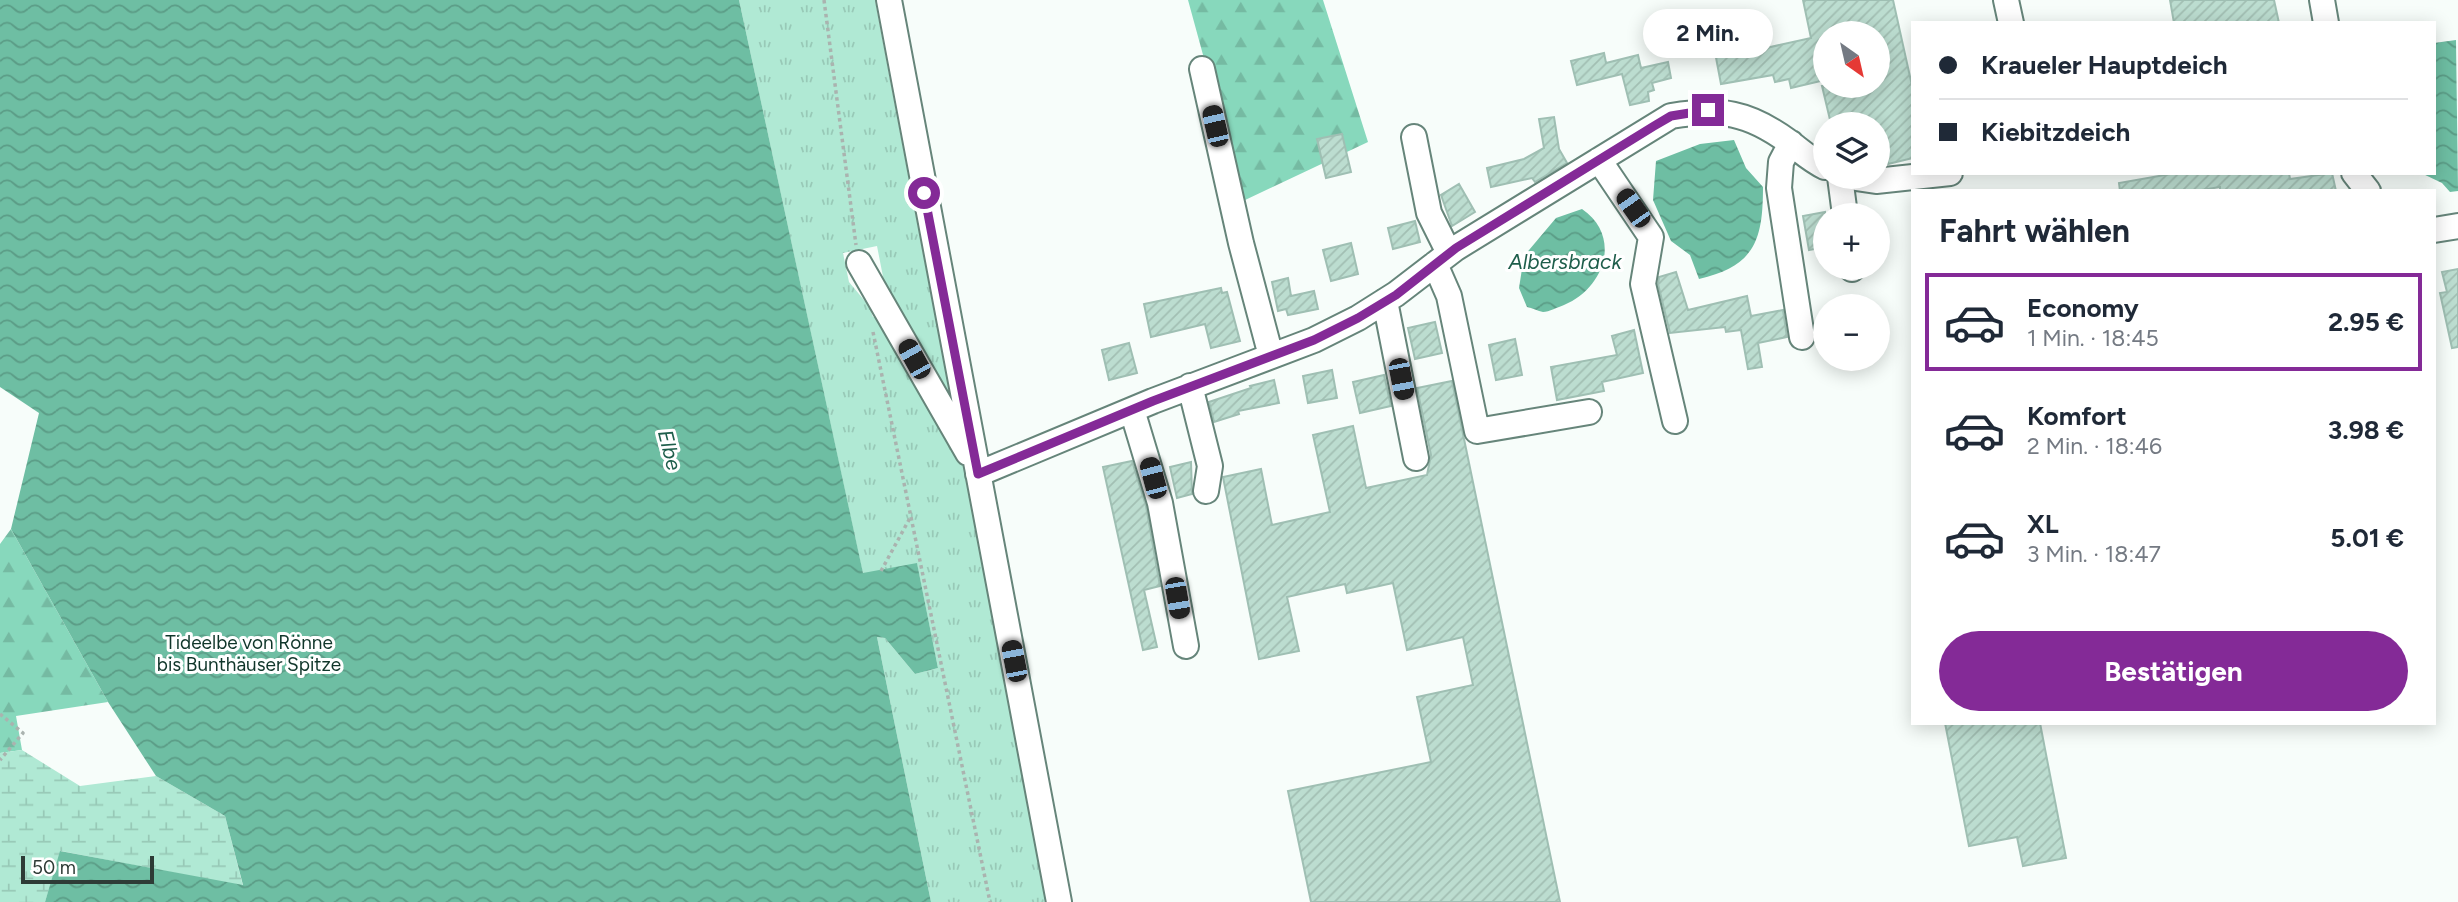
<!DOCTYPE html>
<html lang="de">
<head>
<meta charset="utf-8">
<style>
	:root { --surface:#fff; --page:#f2f2f3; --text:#1f2937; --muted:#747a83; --line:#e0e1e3; --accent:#842a97 }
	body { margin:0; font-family:Figtree,sans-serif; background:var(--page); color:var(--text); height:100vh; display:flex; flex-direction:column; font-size:26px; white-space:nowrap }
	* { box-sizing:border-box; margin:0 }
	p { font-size:23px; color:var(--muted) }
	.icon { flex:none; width:38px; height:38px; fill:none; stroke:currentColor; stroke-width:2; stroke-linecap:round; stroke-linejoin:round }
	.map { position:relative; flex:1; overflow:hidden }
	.sheet { position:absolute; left:1911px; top:189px; width:525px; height:536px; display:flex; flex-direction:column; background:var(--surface); border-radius:0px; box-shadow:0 4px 18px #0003 }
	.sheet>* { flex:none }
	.top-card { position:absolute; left:1911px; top:21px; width:525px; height:154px; border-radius:0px; box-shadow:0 4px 18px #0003; display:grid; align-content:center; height:154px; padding:0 28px; background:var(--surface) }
	.needle { width:46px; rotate:146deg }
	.fabs { position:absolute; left:1813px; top:21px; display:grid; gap:14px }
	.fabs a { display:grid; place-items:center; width:77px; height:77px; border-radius:50%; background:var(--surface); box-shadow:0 4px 18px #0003; font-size:35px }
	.scale { position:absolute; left:21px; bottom:18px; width:133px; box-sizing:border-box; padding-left:7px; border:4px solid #2e3b36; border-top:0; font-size:19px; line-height:24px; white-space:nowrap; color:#2e3b36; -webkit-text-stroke:5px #fff; paint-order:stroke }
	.end { position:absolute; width:32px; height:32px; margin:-16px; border:9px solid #842a97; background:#fff; box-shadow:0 0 0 4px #fff }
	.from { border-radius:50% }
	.bubble { position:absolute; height:49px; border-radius:24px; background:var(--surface); box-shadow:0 4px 18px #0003; font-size:23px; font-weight:700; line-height:49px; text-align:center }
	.car { position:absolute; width:21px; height:42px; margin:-21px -10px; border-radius:9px; box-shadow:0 0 5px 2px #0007; background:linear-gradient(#222 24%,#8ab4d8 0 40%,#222 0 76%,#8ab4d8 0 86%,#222 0) }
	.top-card b { display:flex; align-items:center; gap:24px; height:66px; font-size:26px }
	.top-card b+b { border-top:2px solid var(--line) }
	.top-card i { width:18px; height:18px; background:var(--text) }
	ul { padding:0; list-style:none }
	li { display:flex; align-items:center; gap:21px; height:98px; margin:0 14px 10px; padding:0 14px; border:4px solid transparent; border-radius:0px }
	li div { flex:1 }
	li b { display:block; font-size:26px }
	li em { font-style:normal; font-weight:700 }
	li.active { border-color:var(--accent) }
	li>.icon { width:63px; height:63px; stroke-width:1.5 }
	h2 { padding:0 28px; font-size:32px; line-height:84px }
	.cta { display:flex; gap:14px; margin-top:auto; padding:14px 28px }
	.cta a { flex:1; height:80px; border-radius:42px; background:var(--accent); color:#fff; font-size:28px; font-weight:700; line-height:80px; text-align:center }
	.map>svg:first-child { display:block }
	.grass { fill:url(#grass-tufts) }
	.forest { fill:url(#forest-firs) }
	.wetland { fill:url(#wetland-marsh) }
	.water { fill:url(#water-waves) }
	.building { fill:url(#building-hatch); stroke:#9fbfb3; stroke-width:2 }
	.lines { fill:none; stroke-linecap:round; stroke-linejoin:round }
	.minor-casing { stroke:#66857a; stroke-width:28 }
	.path { stroke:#aab3af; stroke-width:3.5; stroke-dasharray:3.5 3.5; stroke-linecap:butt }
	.minor { stroke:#fff; stroke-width:24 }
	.route { stroke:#842a97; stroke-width:9 }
	.labels { text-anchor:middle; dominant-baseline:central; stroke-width:6; stroke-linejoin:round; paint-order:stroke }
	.park-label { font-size:19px; fill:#10362a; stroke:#fff }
	.water-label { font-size:21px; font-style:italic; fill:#1e5e4b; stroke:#fff }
</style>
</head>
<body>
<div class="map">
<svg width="2458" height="902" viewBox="0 0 2458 902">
	<defs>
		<pattern id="grass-tufts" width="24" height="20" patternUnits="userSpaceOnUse" patternTransform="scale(1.75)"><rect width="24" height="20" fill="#b0e9d4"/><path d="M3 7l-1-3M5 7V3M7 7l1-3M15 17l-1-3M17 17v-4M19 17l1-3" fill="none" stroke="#98c9b7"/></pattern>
		<pattern id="forest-firs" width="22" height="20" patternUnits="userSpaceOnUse" patternTransform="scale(1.75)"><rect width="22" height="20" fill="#87d8bc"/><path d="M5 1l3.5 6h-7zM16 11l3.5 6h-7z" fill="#75baa2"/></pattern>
		<pattern id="wetland-marsh" width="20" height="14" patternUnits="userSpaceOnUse" patternTransform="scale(1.75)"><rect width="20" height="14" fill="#b0e9d4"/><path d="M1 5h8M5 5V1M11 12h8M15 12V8" fill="none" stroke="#98c9b7"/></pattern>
		<pattern id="water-waves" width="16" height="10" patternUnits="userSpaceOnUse" patternTransform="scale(1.75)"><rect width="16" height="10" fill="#6ebea3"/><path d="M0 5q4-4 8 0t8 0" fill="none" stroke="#5b9c86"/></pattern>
		<pattern id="building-hatch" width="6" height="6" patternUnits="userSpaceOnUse" patternTransform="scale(1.75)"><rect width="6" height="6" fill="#bcddd0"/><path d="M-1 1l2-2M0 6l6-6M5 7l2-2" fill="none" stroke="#a2bfb3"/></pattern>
	</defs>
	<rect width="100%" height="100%" fill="#f7fdfa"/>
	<!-- grass -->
	<path class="grass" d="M739,0H875L956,427L886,292L877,246L843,253L849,282L869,306L873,317H878L875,298L963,465L1047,902H931L877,637L885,638L915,674L938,668L917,564L863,574Z"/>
	<!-- forest -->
	<path class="forest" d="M1188,0H1323L1368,142L1243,201Z
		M11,529L108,702L16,716L22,750L0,753V544Z"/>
	<!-- wetland -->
	<path class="wetland" d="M22,750L80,786L156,776L225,816L243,886L61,851L45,902H0V753Z"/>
	<!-- water -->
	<path class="water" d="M0,0H739L863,573L917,563L938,668L915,674L885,638L877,637L931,902H45L60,851L243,885L225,816L156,776L108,702L11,529L39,413L0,387Z
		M2456,40L2458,191L2450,192L2442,183L2421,173H2434V43Z
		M1734,140L1746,168L1763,187C1763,240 1755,266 1699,279L1690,255L1671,241L1653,200L1656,161L1700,144Z
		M1582,209C1622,236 1605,288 1564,305C1558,307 1549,312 1543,312C1538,311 1532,308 1527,307L1519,288L1524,256L1556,218Z"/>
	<!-- building -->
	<path class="building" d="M1803,0H1893L1913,90V158L1888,164L1884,146L1878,148V124H1831L1822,86H1878V33H1825V80L1791,88L1789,79L1775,82L1773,75L1721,84L1714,47L1746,41L1748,52L1811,38Z
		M2170,0H2274L2279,23H2174Z
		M1698,11L1703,36L1666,43L1662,18Z
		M1604,53L1606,63L1638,55L1641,68L1668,62L1671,78L1652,83L1654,90L1648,92L1649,101L1630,105L1622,74L1577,85L1571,61Z
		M1554,117L1559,149L1567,163L1535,182L1532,178L1491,187L1487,168L1524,159L1544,148L1539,119Z
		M1342,134L1351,172L1326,178L1317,139Z
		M2176,173H2289L2290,179L2332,173L2336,191H2220V187L2196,191H2120L2119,183Z
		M1459,184L1475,212L1452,226L1441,195Z
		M1825,212V247L1809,250L1803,216Z
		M1415,221L1420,242L1393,249L1388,228Z
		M1351,243L1358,274L1331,281L1323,250Z
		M2458,269V347L2452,348L2440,293L2447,292L2442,272Z
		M1676,272L1688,310L1747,296L1751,316L1783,310L1787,337L1758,343L1762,367L1748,369L1741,330L1726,332L1725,327L1670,333L1658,284L1659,277Z
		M1288,278L1291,296L1314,291L1318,309L1288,315L1286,309L1278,311L1272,282Z
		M1221,288L1222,293L1227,292L1240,341L1211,348L1205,324L1151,337L1144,304Z
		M1435,322L1442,353L1415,359L1408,328Z
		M1634,330L1643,373L1602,382L1604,391L1557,400L1551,367L1617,355L1612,336Z
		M1515,339L1522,375L1496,380L1489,345Z
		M1129,343L1137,373L1109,380L1102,350Z
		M1332,370L1337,398L1308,403L1303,376Z
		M1384,375L1391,406L1360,413L1353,382Z
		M1274,380L1279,403L1238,411L1239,414L1214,422L1209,402L1251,388L1250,386Z
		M1452,381L1560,902H1311L1288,791L1431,762L1417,697L1473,685L1463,637L1407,650L1393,583L1347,593L1345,584L1287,597L1299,651L1259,659L1223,477L1261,469L1272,525L1330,512L1313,435L1353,426L1366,488L1427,475L1431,455L1417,388Z
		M1132,461L1146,506L1160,586L1144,590L1157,647L1143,650L1103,467Z
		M1191,462L1192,494L1177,498L1170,467Z
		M1945,723H2040L2066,858L2023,866L2017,837L1969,846Z"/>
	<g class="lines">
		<!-- minor casing -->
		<g class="minor-casing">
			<path id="minor" d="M889,0L1059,902
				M2006,0L2011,23
				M2322,0L2326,23
				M1202,69L1241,243L1271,356
				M1414,137L1429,213L1449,253
				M1791,143L1781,162L1779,188L1802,337
				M1599,160L1651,237L1643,284L1675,421
				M2354,173L2368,191
				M1840,177L1845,215
				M1849,177L1876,181L1950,173
				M2434,230L2458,226
				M859,263L968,453
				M1435,264L1449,296L1477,431L1589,412
				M1852,268V269
				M1385,301L1416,458
				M1190,386L1210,466L1206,491
				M1132,410L1160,503L1186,646
				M978,474L1153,401L1314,340L1358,318L1396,294L1456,248L1671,116C1721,108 1748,112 1789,142C1801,151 1812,161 1825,167"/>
		</g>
		<!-- path -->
		<path class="path" d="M824,0L856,245
			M873,332L990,902
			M881,571L910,518
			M0,714L23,733L0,760"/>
		<!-- minor -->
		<use href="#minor" class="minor"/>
	</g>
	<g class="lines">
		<!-- route -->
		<path class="route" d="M924,193L978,474L1153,401L1314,340L1358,318L1396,295L1456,248L1654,126L1671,116L1708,110"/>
	</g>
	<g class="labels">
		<!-- park labels -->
		<g class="park-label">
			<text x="249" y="642">Tideelbe von Rönne<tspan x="249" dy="22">bis Bunthäuser Spitze</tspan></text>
		</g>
		<!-- water labels -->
		<g class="water-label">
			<text x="1565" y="261">Albersbrack</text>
			<text transform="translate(670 450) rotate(76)">Elbe</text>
		</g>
	</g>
</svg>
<div class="fabs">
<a><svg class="needle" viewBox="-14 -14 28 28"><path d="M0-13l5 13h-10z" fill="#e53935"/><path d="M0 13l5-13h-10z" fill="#747a83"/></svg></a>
<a><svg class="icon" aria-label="layers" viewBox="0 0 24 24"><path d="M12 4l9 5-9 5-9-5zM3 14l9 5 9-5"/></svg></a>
<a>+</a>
<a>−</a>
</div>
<div class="scale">50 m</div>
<i class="end from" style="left:924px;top:193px"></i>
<i class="end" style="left:1708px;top:110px"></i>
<div class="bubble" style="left:1643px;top:9px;width:130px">2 Min.</div>
<i class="car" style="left:1215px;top:126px;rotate:347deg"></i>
<i class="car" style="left:1633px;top:208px;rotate:325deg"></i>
<i class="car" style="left:914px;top:359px;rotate:331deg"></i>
<i class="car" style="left:1401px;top:379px;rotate:169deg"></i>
<i class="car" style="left:1153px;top:478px;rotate:345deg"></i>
<i class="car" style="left:1177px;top:598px;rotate:170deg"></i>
<i class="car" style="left:1014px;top:661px;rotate:349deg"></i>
<div class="top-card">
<b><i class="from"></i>Kraueler Hauptdeich</b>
<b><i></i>Kiebitzdeich</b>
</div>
<section class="sheet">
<h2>Fahrt wählen</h2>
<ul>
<li class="active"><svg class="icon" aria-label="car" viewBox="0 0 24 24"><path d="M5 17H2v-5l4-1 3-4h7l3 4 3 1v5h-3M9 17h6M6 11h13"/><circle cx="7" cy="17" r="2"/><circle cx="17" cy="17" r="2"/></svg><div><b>Economy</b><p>1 Min. · 18:45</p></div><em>2.95 €</em></li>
<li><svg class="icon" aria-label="car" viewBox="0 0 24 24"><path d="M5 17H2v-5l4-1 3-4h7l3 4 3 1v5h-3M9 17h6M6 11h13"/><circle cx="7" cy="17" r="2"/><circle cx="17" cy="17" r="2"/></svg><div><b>Komfort</b><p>2 Min. · 18:46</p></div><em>3.98 €</em></li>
<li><svg class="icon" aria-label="car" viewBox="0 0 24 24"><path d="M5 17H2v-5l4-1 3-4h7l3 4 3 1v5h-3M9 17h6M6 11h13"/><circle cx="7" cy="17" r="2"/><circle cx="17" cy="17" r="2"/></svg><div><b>XL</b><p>3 Min. · 18:47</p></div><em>5.01 €</em></li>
</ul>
<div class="cta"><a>Bestätigen</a></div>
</section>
</div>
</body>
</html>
